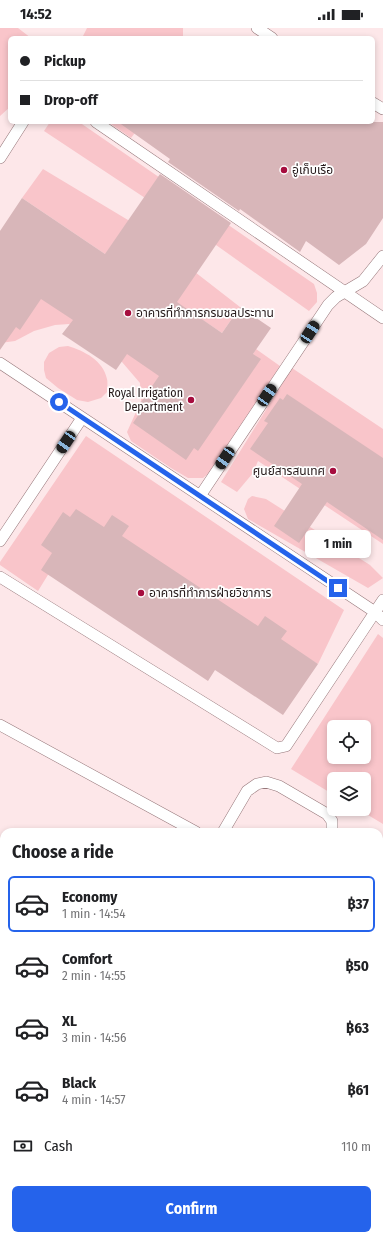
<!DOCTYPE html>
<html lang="en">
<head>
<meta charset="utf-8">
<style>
	:root { --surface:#fff; --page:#f2f2f2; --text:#202124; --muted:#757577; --line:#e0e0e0; --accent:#2563eb }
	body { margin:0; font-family:"Fira Sans Condensed","Noto Sans Thai",sans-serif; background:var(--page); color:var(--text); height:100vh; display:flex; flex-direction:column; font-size:15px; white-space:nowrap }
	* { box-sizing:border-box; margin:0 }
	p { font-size:13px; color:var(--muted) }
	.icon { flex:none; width:22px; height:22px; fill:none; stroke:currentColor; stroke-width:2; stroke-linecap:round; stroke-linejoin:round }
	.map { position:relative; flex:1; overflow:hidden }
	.drawer { position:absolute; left:0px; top:800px; width:383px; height:412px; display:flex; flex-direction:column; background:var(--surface); border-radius:12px 12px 0 0; box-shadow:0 2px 6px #0003 }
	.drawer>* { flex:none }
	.hud { position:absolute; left:8px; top:8px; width:367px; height:88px; border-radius:6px; box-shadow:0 2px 6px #0003; display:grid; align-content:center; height:88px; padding:0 12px; background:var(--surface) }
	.fabs { position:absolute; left:327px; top:692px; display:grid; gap:8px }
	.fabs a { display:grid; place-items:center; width:44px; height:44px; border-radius:6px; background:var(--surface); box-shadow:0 2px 6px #0003; font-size:20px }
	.end { position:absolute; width:18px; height:18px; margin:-9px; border:5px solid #2563eb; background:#fff; box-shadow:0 0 0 2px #fff }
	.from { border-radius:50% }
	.bubble { position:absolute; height:28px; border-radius:6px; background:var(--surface); box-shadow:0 2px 6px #0003; font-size:13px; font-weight:700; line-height:28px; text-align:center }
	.car { position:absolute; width:12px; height:24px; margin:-12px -6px; border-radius:5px; box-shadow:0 0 3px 1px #0007; background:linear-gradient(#222 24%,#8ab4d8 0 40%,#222 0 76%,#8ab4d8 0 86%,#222 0) }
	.hud b { display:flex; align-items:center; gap:14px; height:38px; font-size:15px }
	.hud b+b { border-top:1px solid var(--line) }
	.hud i { width:10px; height:10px; background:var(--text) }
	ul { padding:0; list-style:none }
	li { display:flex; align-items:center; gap:12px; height:56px; margin:0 8px 6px; padding:0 4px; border:2px solid transparent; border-radius:6px }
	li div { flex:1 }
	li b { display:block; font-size:15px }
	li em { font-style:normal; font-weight:700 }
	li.on { border-color:var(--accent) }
	li>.icon { width:36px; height:36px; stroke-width:1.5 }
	h2 { padding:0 12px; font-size:18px; line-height:48px }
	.pay { display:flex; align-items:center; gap:10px; height:44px; padding:0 12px; font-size:15px }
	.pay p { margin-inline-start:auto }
	.button { display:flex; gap:8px; margin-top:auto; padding:8px 12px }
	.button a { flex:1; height:46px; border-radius:6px; background:var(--accent); color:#fff; font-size:16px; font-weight:700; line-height:46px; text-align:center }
	.status { display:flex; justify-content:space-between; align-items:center; height:28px; padding:0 20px; background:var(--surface); direction:ltr }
	.status svg { height:11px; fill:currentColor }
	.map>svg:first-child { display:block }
	.green { fill:#f9c5ca; fill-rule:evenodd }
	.building { fill:#d8b6b9 }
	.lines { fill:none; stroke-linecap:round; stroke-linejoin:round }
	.lane-casing { stroke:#957679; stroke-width:12 }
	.secondary-casing { stroke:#957679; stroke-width:23 }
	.lane { stroke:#fff; stroke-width:11 }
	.secondary { stroke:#fff; stroke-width:22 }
	.route { stroke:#2563eb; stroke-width:5 }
	.poi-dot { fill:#a60d3e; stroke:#fff; stroke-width:1.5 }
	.labels { text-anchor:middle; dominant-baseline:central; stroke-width:3.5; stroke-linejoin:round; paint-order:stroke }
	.poi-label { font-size:12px; fill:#241819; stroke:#fff; text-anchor:start }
</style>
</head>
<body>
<div class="status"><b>14:52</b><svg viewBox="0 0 49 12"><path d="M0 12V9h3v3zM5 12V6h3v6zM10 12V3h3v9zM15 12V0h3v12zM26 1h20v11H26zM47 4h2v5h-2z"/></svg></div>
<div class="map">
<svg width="383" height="1212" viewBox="0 0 383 1212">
	<rect width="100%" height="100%" fill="#fde7e9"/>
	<!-- green -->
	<path class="green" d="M0,0H18L31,10H10V79L0,88Z
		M87,0H183V10H82Z
		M50,94H79L314,256L317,265V274L309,283L216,217L44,103Z
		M108,94H143L131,110Z
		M43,141L128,192L240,279L222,305L22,170Z
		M0,202L18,241L253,326L256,321L280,338L215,440L203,450H188L171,440L131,413L127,404L141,373L140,355L122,334L69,296L55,297L34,303L15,313L0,315Z
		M68,318C84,323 103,332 107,351C108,355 107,360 107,364L101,370L88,374L77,372L58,360L46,350L44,342V334L49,325L59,319Z
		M292,340L383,401V516L258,433L253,445L237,464L221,454Z
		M86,408L344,582L318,636L80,495L38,563L0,537V534Z
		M252,468L266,471L370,537L383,550L368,560L248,491L244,481L248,471Z
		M378,606L383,610V796L358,781H364V751H334V767L291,741ZM334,699H364V729H334Z"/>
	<!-- building -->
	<path class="building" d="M118,94H383V190L366,216L339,237L306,213L300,224L240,181L239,183L168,134L170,131Z
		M160,146L231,195L177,274L222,305L240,279L271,300L253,326L261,331L198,423L194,420L186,432L133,395L141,383L137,380L159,348L127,326L116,342L62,306L73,292L41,271L20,302L16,299L0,322V203L22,170L105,226Z
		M287,366L383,430V512L327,474L299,515L274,498L302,456L250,421L268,395L264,393L280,370L283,372Z
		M76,481L104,499L112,487L129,498L122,508L258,598L265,588L287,603L281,611L318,636L283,687L215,642L208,653L41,542L52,525L41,517L63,484L70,489Z"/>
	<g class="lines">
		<!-- lane casing -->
		<g class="lane-casing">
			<path id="lane" d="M257,0L272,10
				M373,75L383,81
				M96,94L383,290
				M0,130L23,94
				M0,335L375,584L383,592
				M200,468L328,277L336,269L363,253L383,228
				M0,513L82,390
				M0,549L277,720L286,718L383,572
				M0,697L196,804
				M223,804L247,763L257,756L266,754L279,758L327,786L332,793V804"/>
		</g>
		<!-- secondary casing -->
		<g class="secondary-casing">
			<path id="secondary" d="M379,979L383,974
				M0,1024L4,1026
				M288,1208L294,1212
				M209,1212L212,1208"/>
		</g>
		<!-- lane -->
		<use href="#lane" class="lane"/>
		<!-- secondary -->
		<use href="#secondary" class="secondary"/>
	</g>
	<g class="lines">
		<!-- route -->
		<path class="route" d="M59,374L338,560"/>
	</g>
	<!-- markers -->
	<g class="poi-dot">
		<circle cx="284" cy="142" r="4"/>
		<circle cx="128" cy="285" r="4"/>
		<circle cx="191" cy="372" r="4"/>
		<circle cx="333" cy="443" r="4"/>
		<circle cx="141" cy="565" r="4"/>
	</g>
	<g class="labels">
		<!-- poi labels -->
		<g class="poi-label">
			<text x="292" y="142">อู่เก็บเรือ</text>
			<text x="136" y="285">อาคารที่ทำการกรมชลประทาน</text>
			<text x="183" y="365" text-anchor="end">Royal Irrigation<tspan x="183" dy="14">Department</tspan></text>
			<text x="325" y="443" text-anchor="end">ศูนย์สารสนเทศ</text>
			<text x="149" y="565">อาคารที่ทำการฝ่ายวิชาการ</text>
		</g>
	</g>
</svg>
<div class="fabs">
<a><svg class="icon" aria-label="locate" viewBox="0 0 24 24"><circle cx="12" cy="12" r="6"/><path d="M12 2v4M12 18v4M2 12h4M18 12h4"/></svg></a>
<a><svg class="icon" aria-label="layers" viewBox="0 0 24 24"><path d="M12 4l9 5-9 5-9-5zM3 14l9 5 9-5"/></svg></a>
</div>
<i class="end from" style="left:59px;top:374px"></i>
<i class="end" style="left:338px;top:560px"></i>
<div class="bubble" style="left:305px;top:502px;width:66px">1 min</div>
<i class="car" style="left:310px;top:304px;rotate:33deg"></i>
<i class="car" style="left:267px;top:367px;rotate:34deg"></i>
<i class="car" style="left:66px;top:414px;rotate:214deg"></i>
<i class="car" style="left:225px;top:430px;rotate:214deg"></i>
<div class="hud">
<b><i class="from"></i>Pickup</b>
<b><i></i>Drop-off</b>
</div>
<section class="drawer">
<h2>Choose a ride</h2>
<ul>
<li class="on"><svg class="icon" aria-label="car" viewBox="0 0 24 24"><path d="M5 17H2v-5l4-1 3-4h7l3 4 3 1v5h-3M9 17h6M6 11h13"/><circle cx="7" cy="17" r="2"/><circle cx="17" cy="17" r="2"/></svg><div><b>Economy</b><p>1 min · 14:54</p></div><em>฿37</em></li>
<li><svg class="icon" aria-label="car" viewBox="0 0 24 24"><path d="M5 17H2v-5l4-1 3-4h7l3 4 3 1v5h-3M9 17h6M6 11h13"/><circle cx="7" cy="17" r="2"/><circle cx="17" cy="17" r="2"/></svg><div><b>Comfort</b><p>2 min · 14:55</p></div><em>฿50</em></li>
<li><svg class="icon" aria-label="car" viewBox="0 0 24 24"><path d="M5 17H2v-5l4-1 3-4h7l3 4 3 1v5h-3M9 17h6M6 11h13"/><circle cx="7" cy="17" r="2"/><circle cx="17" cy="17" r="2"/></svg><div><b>XL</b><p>3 min · 14:56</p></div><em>฿63</em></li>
<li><svg class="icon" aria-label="car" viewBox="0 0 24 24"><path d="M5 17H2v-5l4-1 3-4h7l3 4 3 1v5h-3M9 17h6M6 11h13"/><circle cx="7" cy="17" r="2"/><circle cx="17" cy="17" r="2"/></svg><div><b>Black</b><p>4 min · 14:57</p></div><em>฿61</em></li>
</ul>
<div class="pay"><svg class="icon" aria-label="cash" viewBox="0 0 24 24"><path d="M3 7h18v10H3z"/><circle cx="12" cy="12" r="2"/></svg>Cash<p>110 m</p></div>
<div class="button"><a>Confirm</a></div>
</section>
</div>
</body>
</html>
